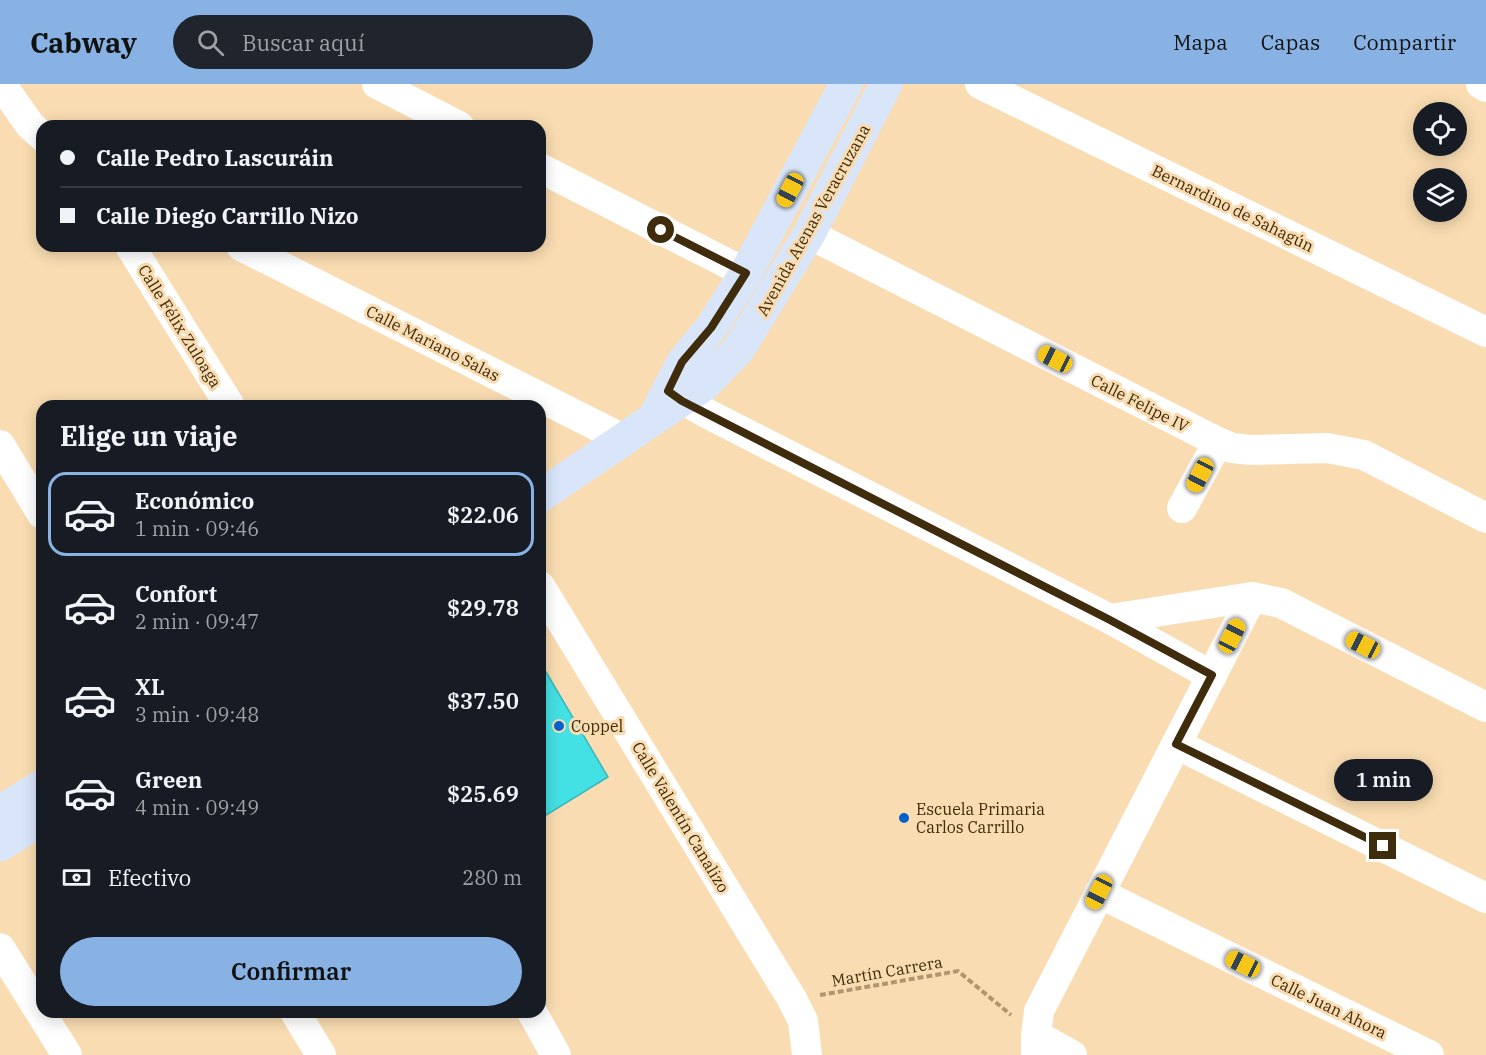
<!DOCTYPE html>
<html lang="es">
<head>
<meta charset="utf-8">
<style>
	:root { --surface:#171b24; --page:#20242c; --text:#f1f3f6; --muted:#9ea1a6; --line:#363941; --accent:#87b2e3 }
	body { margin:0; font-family:"IBM Plex Serif",serif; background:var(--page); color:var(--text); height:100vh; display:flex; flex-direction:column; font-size:22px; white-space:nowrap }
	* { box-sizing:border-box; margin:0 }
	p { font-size:20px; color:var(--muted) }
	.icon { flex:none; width:33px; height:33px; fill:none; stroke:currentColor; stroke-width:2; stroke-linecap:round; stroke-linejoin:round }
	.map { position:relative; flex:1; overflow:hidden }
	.panel { position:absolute; left:36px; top:316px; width:510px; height:618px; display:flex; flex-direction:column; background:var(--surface); border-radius:18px; box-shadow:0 3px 15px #0003 }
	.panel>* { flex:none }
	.hud { position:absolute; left:36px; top:36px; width:510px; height:132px; border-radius:18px; box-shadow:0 3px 15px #0003; display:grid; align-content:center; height:132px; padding:0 24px; background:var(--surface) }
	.fabs { position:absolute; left:1413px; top:18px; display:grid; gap:12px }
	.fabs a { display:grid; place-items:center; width:54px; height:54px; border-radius:50%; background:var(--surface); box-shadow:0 3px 15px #0003; font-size:30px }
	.end { position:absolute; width:27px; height:27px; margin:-14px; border:8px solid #3f2c0c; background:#fff; box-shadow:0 0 0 3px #fff }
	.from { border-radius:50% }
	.bubble { position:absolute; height:42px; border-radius:21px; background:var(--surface); box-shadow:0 3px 15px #0003; font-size:20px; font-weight:600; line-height:42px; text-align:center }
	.car { position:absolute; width:18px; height:36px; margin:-18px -9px; border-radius:8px; box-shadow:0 0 4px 2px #0007; background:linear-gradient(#f5c518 24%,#345 0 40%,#f5c518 0 76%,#345 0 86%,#f5c518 0) }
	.hud b { display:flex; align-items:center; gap:21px; height:57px; font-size:22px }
	.hud b+b { border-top:2px solid var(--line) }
	.hud i { width:15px; height:15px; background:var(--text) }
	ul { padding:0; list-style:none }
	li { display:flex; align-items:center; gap:18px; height:84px; margin:0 12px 9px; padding:0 12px; border:3px solid transparent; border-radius:18px }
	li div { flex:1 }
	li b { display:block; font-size:22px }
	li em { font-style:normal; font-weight:600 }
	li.active { border-color:var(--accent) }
	li>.icon { width:54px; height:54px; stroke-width:1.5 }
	h2 { padding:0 24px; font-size:27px; line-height:72px }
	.pay { display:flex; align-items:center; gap:15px; height:66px; padding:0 24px; font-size:22px }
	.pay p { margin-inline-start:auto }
	.primary-button { display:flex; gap:12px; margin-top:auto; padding:12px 24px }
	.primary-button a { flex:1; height:69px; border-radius:36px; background:var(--accent); color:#111; font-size:24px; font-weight:600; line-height:69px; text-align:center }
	header { display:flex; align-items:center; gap:36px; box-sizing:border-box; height:84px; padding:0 30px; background:var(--accent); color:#111 }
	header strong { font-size:28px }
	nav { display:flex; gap:33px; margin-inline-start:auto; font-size:21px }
	.search { width:420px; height:54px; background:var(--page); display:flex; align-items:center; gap:15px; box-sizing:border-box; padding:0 21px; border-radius:33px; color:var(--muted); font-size:22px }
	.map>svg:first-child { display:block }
	.building { fill:#43e0e4; stroke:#39b7ba; stroke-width:1.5 }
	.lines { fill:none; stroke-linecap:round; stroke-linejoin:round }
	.path { stroke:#af966f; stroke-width:4; stroke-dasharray:6 3; stroke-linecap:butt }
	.street { stroke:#fff; stroke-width:30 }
	.secondary { stroke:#d9e6fa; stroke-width:33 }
	.route { stroke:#3f2c0c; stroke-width:8 }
	.poi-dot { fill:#0662cb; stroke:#f9dcb1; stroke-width:2 }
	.labels { text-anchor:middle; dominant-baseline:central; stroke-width:6; stroke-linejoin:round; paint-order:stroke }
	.street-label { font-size:16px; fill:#3f2c0c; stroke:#f9dcb1 }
	.poi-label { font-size:16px; fill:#3f2c0c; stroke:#f9dcb1; text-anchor:start }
</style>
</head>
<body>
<header>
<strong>Cabway</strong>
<div class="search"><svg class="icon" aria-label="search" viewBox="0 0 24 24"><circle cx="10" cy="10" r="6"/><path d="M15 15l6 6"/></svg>Buscar aquí</div>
<nav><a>Mapa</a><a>Capas</a><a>Compartir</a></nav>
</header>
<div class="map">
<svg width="1486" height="971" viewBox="0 0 1486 971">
	<rect width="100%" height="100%" fill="#f9dcb1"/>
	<!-- building -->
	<path class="building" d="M546,588L608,693L540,735V591Z"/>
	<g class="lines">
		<!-- path -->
		<path class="path" d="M820,911L958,887L1011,931"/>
		<!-- street -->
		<path class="street" d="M1,0L30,41L42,52
			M377,0L459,42
			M980,0L1486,248
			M1481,0L1486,3
			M540,84L746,189
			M809,150L1218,358L1232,364L1251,366L1327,364L1364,371L1486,434
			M130,162L230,322
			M241,162L625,356
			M668,307L706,329L1110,535L1212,592
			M0,361L42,430
			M1182,424L1218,358
			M540,502L792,915L803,937L807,971
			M1110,535L1252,513L1281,519L1486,623
			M1176,660L1486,814
			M1099,809L1429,971
			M0,864L67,971
			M295,928L321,971
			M532,928L556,971
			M1036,951L1072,971
			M1036,971V951L1039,927L1252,513"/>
		<!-- secondary -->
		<path class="secondary" d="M655,332L683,278L711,244L746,189L846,0
			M540,412L705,300L738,266L809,150L886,0
			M0,728L42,702
			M0,761L42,735"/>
	</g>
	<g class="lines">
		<!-- route -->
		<path class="route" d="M661,146L746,189L711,244L682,278L668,307L682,317L1110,536L1212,591L1176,660L1383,762"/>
	</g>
	<!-- markers -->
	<g class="poi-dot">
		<circle cx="559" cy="642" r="6"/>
		<circle cx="904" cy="734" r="6"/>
	</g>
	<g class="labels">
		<!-- street labels -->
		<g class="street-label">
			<text transform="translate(1233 124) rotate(26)">Bernardino de Sahagún</text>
			<text transform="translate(813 136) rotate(-61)">Avenida Atenas Veracruzana</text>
			<text transform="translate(180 242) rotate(58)">Calle Félix Zuloaga</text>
			<text transform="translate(433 259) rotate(27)">Calle Mariano Salas</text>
			<text transform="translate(1140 319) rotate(27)">Calle Felipe IV</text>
			<text transform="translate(681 733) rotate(59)">Calle Valentín Canalizo</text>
			<text transform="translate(887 887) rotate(-10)">Martín Carrera</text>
			<text transform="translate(1329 922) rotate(26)">Calle Juan Ahora</text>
		</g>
		<!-- poi labels -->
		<g class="poi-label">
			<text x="571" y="642">Coppel</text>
			<text x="916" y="725">Escuela Primaria<tspan x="916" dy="18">Carlos Carrillo</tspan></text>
		</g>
	</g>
</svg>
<div class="fabs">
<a><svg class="icon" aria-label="locate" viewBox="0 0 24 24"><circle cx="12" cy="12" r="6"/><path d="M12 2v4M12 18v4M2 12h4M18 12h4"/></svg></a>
<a><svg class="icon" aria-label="layers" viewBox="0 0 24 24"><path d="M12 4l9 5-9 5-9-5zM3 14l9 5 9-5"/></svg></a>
</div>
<i class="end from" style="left:661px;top:146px"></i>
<i class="end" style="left:1383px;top:762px"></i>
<div class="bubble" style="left:1334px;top:675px;width:99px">1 min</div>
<i class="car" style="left:790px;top:106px;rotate:208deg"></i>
<i class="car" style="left:1055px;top:275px;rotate:297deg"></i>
<i class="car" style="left:1200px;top:391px;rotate:208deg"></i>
<i class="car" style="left:1232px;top:552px;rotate:27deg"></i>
<i class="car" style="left:1363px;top:561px;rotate:297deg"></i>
<i class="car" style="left:1099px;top:808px;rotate:207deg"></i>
<i class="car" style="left:1243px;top:880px;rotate:296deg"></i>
<div class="hud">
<b><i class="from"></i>Calle Pedro Lascuráin</b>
<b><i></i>Calle Diego Carrillo Nizo</b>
</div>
<section class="panel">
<h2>Elige un viaje</h2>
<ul>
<li class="active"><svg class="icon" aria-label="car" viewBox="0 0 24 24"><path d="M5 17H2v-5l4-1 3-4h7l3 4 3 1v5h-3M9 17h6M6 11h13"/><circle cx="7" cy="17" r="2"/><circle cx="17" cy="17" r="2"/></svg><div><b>Económico</b><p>1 min · 09:46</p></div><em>$22.06</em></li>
<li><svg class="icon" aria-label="car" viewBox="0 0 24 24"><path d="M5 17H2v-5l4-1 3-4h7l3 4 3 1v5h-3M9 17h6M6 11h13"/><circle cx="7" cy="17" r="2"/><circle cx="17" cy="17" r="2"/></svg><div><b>Confort</b><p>2 min · 09:47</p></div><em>$29.78</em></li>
<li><svg class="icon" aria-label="car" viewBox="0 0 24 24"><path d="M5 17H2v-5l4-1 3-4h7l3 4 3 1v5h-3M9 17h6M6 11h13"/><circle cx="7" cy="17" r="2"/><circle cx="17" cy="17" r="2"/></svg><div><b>XL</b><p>3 min · 09:48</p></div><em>$37.50</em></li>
<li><svg class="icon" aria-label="car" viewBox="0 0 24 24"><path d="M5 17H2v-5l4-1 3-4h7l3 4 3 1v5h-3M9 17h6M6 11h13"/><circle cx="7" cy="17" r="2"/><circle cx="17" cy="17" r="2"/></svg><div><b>Green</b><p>4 min · 09:49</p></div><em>$25.69</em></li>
</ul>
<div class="pay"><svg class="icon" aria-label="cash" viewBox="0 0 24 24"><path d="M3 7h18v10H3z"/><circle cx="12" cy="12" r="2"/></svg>Efectivo<p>280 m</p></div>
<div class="primary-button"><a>Confirmar</a></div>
</section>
</div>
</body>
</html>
